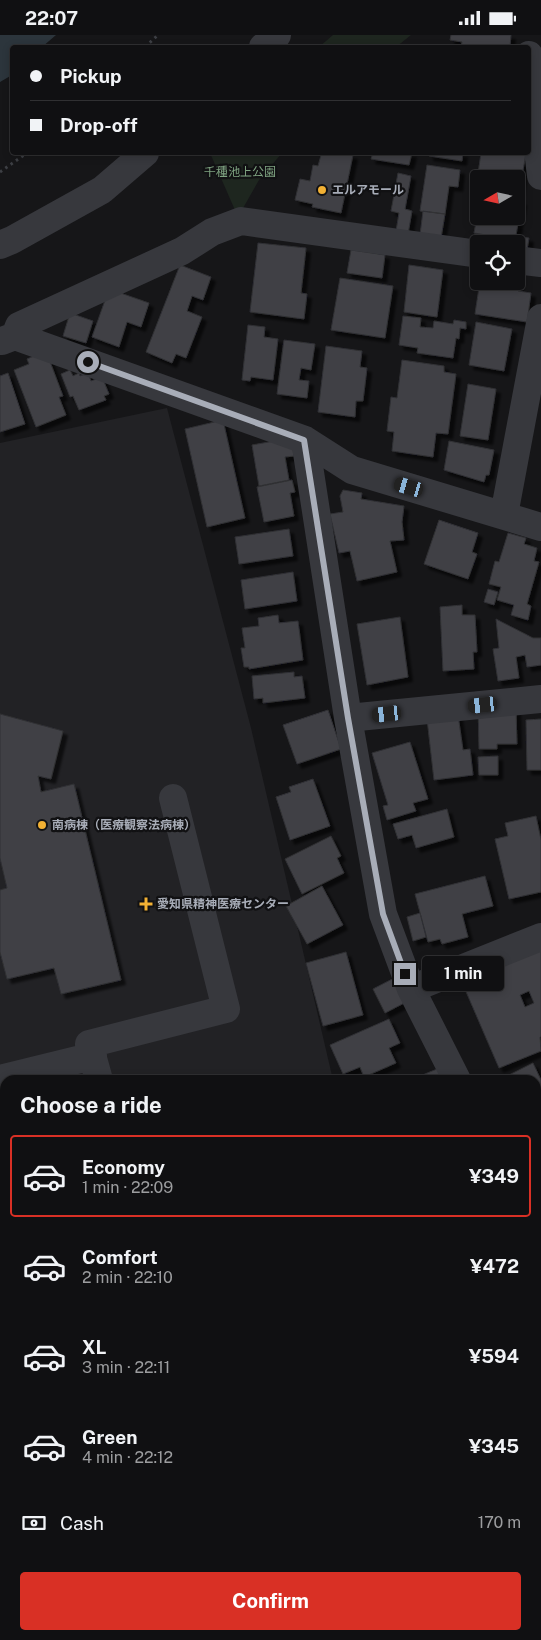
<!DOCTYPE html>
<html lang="en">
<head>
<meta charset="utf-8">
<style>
	:root { --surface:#101012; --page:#1e1e20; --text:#f1f3f6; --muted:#9c9d9f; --line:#303032; --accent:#d93025 }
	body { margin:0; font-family:"Public Sans","Noto Sans JP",sans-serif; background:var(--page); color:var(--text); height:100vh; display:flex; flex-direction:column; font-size:19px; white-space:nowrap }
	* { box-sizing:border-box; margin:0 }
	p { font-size:16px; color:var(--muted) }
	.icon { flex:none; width:28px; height:28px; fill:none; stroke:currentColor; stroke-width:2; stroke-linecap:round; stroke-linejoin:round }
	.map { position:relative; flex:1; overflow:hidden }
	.side { position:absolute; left:0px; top:1040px; width:541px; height:565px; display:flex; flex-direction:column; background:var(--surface); border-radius:15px 15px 0 0; box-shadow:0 2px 8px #0003,0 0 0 1px var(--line) }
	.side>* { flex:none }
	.banner { position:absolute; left:10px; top:10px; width:521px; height:110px; border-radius:5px; box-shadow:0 2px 8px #0003,0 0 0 1px var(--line); display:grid; align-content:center; height:110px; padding:0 20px; background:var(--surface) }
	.needle { width:32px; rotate:261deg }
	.tools { position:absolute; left:470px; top:135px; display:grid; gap:10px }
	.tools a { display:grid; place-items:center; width:55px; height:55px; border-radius:5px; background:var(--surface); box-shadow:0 2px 8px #0003,0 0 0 1px var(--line); font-size:25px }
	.end { position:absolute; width:22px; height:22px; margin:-11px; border:6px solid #a8adb8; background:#111; box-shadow:0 0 0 2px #111 }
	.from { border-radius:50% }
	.bubble { position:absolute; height:35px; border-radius:5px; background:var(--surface); box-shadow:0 2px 8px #0003,0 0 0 1px var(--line); font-size:16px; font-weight:700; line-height:35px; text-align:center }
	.car { position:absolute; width:15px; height:30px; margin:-15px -8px; border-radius:6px; box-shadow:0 0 4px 1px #0007; background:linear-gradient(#222 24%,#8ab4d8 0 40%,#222 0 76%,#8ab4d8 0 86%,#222 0) }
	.banner b { display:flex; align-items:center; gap:18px; height:48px; font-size:19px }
	.banner b+b { border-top:1px solid var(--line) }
	.banner i { width:12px; height:12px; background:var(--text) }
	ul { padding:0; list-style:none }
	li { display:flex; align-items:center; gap:15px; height:82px; margin:0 10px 8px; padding:0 10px; border:2px solid transparent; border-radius:5px }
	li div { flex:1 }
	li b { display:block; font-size:19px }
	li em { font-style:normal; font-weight:700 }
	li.current { border-color:var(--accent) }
	li>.icon { width:45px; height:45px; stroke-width:1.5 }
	h2 { padding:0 20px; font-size:22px; line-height:60px }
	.pay { display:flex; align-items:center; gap:12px; height:55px; padding:0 20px; font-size:19px }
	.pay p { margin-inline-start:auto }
	.action { display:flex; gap:10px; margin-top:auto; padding:10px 20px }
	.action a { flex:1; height:58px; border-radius:5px; background:var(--accent); color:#fff; font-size:20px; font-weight:700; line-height:58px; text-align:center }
	.status { display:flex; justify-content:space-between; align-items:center; height:35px; padding:0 25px; background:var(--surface); direction:ltr }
	.status svg { height:14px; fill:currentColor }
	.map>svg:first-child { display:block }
	.built { fill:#222225 }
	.green { fill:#1e261f }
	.water { fill:#2c353c }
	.building { fill:#404145; stroke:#303034; fill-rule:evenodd; filter:url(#shadow) }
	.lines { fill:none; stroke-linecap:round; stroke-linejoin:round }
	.path { stroke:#3d3f44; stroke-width:3; stroke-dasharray:2.5 4; stroke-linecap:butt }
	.minor { stroke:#37383d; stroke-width:28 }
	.route { stroke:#a8adb8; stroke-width:6 }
	.poi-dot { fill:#f2b134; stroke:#111113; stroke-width:2 }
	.labels { text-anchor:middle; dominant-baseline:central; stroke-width:4.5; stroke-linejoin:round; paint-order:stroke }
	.park-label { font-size:12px; fill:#7fa381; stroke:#111113 }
	.poi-label { font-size:12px; font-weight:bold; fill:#a8adb8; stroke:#111113; text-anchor:start }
</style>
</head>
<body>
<div class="status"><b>22:07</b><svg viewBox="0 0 49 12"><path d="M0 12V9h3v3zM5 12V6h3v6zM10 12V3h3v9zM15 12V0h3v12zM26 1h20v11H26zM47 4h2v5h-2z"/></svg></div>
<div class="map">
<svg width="541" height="1605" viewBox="0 0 541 1605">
	<defs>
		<filter id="shadow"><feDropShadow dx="4.5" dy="4.5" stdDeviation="1" flood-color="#0009"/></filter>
	</defs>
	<rect width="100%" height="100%" fill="#161618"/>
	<!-- built -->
	<path class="built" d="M167,373L251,693L333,1045H5V1187L0,1188V408Z"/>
	<!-- green -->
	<path class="green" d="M333,0H411L396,12H319Z
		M210,118H282L259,145L238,182Z"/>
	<!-- water -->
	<path class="water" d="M0,0H56L42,12H12V40L0,47Z"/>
	<!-- building -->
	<path class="building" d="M451,0H511L510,12H461L462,7L450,5Z
		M323,118H339L353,120L341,178L312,172L313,169L295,165L300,144L310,146L313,130L318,131L321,120Z
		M373,118H412L409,130L371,124Z
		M429,118H463L462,126L429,121Z
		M481,118H526L519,158H516V144H479V152H476Z
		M427,130L460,135L458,152L449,151L445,179L420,176Z
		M398,138L411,141L405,174L412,176L408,199L396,196L399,178L391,176Z
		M516,160L520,161L519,166H522L516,200H512L511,204L474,198L479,171V181H516Z
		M423,176L445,179L441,203L420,200Z
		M513,201L529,203L527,215L516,214V209H512Z
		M258,208L306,213L301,258L307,259L304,284L250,277Z
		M351,215L385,220L382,243L347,238Z
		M180,230L211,242L203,265L192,261L187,276L202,282L186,323L176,319L172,328L146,317Z
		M409,230L443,235L437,282L404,277Z
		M340,243L393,251L385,303L331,295Z
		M480,246H519L518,256L531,258L527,287L475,279Z
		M109,254L149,268L141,292L127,287L119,312L92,302Z
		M70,278L93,286L86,308L63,301Z
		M403,281L421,283L420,292L433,293L434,286L453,289L454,285L466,287V294L460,293L459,304L456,303L453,323L417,318L418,313L399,310Z
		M476,287L512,294L504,336L469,330Z
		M248,290L265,292L264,302L278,304L273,345L251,342L250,346L242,345Z
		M284,305L315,309L311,335L301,333L299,345L309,346L307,363L277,359Z
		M326,311L362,316L360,332L367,333L363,366H356L355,382L318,377Z
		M46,316L63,361L59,362L66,380L36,392L14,335L29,329L27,324Z
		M402,325L444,331V337L456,339L448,399L436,398L433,422L392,416L394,397L387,396L391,362L397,363Z
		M70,335L73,341L79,338L80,341L88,338L91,346L102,342L109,359L104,361L106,365L79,375L73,361L70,362L61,339Z
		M8,338L25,389L0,397V341Z
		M468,349L496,354L488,405L460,401Z
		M223,385L245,483L207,492L185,394Z
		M280,405L292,409L294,421L285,422L289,445L259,451L252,410Z
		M449,406L494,415L489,440H486L484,447L444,435Z
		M292,445L295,457L290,458L294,481L264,487L257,452Z
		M343,455L362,458L361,464L404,471L402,487L404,505L390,506L397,537L357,546L350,516L339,518L330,479L343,477L340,461Z
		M439,485L478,498L472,517L477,519L468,544L424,529Z
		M289,494L293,521L239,529L235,502Z
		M508,498L526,503L524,509L537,513L534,526L539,527L527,569L531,571L528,585L511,580L514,570L497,565L501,552L489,549L495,526L499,527Z
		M293,537L297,566L245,574L241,545Z
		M488,554L498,557L494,570L484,567Z
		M462,570V580H475L477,617H473L474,634L443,636L440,572Z
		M278,580L279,588L298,586L303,625L249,634V632H244L241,613H245L242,593L259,591L258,583Z
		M400,582L408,642L367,650L357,589Z
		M496,584L533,603H541V630L527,632L525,620L516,622L519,643L498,646L493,614L499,613Z
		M294,637V642L302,641L305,663L263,668V663L254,664L252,641Z
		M478,670L516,675L517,709H497V714H479Z
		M328,675L341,714L297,729L283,690Z
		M0,679L63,696L51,744L38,741L41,757L74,749L121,945L61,959L54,933L7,944L0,917V855L7,853L0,823Z
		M458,680L463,715L470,714L473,740L434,745L427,684Z
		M541,684V735H527L526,685Z
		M410,707L428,764L413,768L416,776L387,785L383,771L388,770L372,718Z
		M498,721V740H479L478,722Z
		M313,744L330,791L290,805L276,762L291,757L289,752Z
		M447,774L454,802L416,813L412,800L398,804L393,789Z
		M536,781L541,805V857L509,864L495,804L508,801L505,788Z
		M331,801L341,821L337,823L344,838L302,859L285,824Z
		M485,841L493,871L462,879L468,902L442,909L440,904L428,907L415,859Z
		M322,851L343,890L307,909L286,871Z
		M420,878L426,902L413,906L407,882Z
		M541,910V1001L540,1002L541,1016L499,1033L461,945ZM529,956L534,968L525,972L520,960Z
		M346,917L363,980L323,991L306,928Z
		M400,940L412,964L385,978L373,954Z
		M389,984L400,1008L389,1013L396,1028L364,1042L360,1032L343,1039L330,1010Z
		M533,1028L541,1045V1123L536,1126V1045H506L505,1042Z
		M442,1032L447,1045H422L420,1041Z
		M0,1214L4,1219L5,1218V1273L2,1276L0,1273Z
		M539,1311L541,1317V1356L536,1358V1312Z
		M0,1400L5,1413V1422L0,1424Z
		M541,1417V1441L536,1425V1419Z
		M0,1460L5,1475V1522L0,1524Z
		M5,1530V1598L1,1600L0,1532Z
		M132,1600H172V1601L161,1605H134Z
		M208,1600H232L234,1605H209Z
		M313,1600H371L373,1605H315Z
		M421,1600H464L465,1605H420L422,1604Z
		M473,1600H503L505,1605H474Z"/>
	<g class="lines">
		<!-- path -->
		<path class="path" d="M145,12L158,0
			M0,137L27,118"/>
		<!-- minor -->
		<path class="minor" d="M263,12L277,0
			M529,20L530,46
			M541,47L530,46L541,141
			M0,210L12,205L102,155L145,118
			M516,225L541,228
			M15,301L305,405L352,435L541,492
			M2,306L15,301L19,291L182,216L212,197L241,186L479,219
			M305,405L348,683L383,879L411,954L457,1045
			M504,480L541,283
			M348,683L541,664
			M411,954L541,902
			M0,1044L93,1021
			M99,1045L89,1009L226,974L173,763
			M0,1143L5,1142
			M536,1157L541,1155
			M536,1206L541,1217
			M536,1396L541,1394
			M86,1600L88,1605
			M388,1600L389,1605"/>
	</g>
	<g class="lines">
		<!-- route -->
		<path class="route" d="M88,327L304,405L348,683L383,879L405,939"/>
	</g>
	<!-- markers -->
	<g class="poi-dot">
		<circle cx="322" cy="155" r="5"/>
		<circle cx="42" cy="790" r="5"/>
		<path d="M143.5 861.5h5v5h5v5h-5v5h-5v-5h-5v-5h5z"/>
	</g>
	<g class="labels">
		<!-- park labels -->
		<g class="park-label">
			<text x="240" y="137">千種池上公園</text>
		</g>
		<!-- poi labels -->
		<g class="poi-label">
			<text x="332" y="155">エルアモール</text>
			<text x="52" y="790">南病棟（医療観察法病棟）</text>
			<text x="157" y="869">愛知県精神医療センター</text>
		</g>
	</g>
</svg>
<div class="tools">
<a><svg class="needle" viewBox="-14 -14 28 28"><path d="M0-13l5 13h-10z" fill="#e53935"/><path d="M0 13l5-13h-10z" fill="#9c9d9f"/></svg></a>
<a><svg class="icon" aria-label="locate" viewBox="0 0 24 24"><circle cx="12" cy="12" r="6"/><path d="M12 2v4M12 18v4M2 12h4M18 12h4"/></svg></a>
</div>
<i class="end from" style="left:88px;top:327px"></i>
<i class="end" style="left:405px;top:939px"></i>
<div class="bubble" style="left:422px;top:921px;width:82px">1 min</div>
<i class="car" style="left:409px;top:452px;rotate:286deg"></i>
<i class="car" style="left:483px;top:670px;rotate:264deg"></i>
<i class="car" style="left:387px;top:679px;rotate:264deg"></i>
<div class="banner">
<b><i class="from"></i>Pickup</b>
<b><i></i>Drop-off</b>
</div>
<section class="side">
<h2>Choose a ride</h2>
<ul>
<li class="current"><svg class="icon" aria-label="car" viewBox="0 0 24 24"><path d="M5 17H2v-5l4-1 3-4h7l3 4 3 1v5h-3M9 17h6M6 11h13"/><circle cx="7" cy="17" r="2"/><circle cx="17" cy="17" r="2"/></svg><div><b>Economy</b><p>1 min · 22:09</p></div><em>¥349</em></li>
<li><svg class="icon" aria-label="car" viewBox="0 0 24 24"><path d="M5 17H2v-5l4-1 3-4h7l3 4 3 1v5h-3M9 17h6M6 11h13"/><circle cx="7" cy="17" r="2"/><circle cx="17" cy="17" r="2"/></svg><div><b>Comfort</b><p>2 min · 22:10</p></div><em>¥472</em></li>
<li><svg class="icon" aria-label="car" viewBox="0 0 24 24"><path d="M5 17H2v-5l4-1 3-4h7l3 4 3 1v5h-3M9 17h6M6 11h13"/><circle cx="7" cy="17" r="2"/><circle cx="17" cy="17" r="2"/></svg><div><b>XL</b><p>3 min · 22:11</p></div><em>¥594</em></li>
<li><svg class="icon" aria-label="car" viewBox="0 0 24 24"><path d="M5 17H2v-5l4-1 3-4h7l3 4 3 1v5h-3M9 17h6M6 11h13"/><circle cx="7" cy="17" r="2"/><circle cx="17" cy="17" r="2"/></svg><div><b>Green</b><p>4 min · 22:12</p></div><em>¥345</em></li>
</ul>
<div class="pay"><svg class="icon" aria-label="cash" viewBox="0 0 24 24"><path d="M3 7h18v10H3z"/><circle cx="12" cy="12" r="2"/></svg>Cash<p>170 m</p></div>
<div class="action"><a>Confirm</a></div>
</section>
</div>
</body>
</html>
